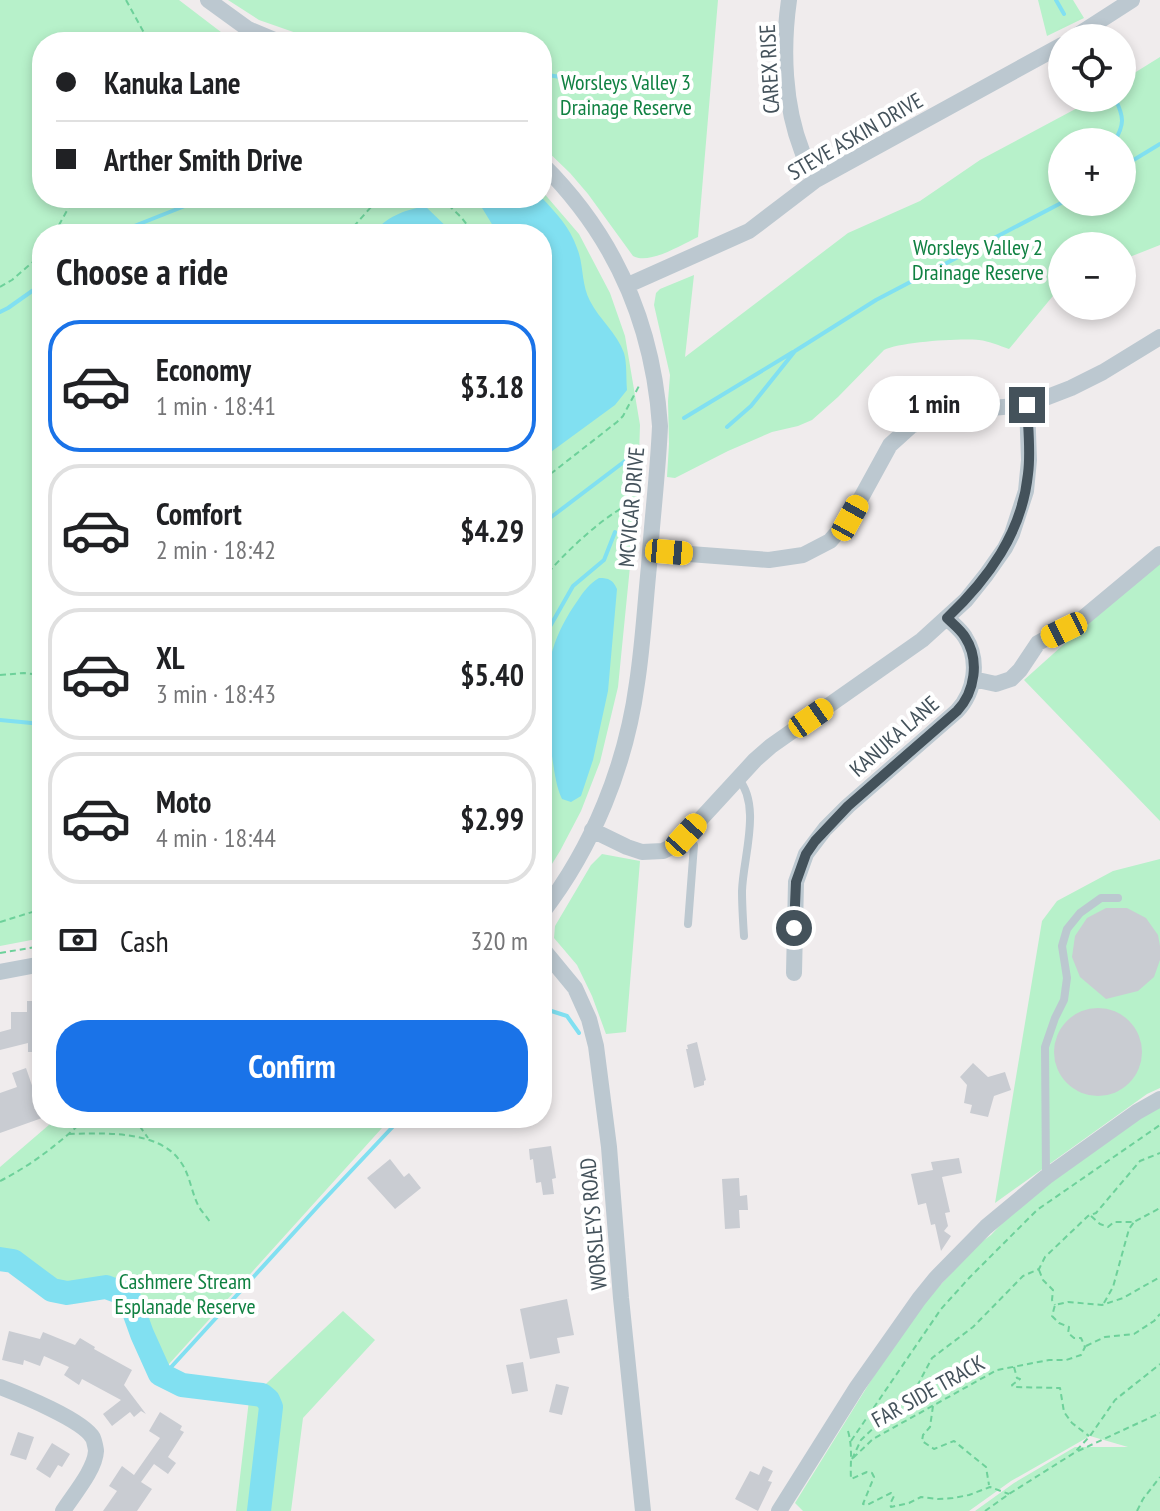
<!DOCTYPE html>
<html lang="en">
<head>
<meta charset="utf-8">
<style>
	:root { --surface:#fff; --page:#f6f6f6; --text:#202124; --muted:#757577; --line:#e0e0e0; --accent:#1a73e8 }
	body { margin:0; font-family:"PT Sans Narrow",sans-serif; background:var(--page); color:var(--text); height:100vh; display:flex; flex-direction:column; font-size:30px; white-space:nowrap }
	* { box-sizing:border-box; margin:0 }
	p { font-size:26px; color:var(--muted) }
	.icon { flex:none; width:44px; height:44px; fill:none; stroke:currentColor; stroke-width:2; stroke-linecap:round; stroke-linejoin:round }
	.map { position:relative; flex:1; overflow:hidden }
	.details { position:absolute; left:32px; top:224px; width:520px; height:904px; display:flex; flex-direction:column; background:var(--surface); border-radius:32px; box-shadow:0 4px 12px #0003 }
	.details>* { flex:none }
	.banner { position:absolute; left:32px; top:32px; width:520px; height:176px; border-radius:32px; box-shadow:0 4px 12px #0003; display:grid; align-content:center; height:176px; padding:0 24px; background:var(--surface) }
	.controls { position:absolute; left:1048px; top:24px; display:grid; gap:16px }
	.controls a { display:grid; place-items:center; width:88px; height:88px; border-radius:50%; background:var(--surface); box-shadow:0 4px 12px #0003; font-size:40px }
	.end { position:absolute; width:36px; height:36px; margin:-18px; border:10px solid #44525b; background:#fff; box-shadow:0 0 0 4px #fff }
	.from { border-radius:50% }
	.bubble { position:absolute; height:56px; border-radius:28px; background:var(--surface); box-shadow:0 4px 12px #0003; font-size:26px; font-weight:700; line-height:56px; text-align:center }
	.car { position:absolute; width:24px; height:48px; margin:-24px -12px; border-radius:10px; box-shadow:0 0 6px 2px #0007; background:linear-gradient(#f5c518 24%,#345 0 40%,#f5c518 0 76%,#345 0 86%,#f5c518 0) }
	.banner b { display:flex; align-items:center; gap:28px; height:76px; font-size:30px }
	.banner b+b { border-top:2px solid var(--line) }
	.banner i { width:20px; height:20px; background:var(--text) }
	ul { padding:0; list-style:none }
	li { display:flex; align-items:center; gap:24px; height:132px; margin:0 16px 12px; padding:0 8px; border:4px solid var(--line); border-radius:32px }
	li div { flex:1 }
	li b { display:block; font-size:30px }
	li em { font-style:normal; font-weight:700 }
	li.selected { border-color:var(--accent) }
	li>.icon { width:72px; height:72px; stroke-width:1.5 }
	h2 { padding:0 24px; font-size:36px; line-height:96px }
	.pay { display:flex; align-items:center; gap:20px; height:88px; padding:0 24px; font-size:30px }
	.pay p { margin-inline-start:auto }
	.action { display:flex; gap:16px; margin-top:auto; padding:16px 24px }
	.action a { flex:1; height:92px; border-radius:32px; background:var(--accent); color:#fff; font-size:32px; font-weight:700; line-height:92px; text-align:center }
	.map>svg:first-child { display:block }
	.green { fill:#b7f1ca; fill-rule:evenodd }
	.water { fill:#81e0f1 }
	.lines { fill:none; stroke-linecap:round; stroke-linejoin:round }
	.stream { stroke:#81e0f1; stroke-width:4 }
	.river { stroke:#81e0f1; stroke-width:24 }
	.building { fill:#c9ccd2 }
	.path { stroke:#6dd19a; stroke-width:2; stroke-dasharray:6 4; stroke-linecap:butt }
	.service { stroke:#bcc8d0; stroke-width:8 }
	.minor { stroke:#bcc8d0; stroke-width:16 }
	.route { stroke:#44525b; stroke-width:10 }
	.labels { text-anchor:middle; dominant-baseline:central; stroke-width:8; stroke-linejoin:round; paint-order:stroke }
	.street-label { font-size:22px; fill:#44525b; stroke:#fff }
	.park-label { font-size:22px; fill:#108142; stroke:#fff }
</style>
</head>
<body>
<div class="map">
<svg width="1160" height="1511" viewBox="0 0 1160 1511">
	<rect width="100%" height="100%" fill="#f0eced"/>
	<!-- green -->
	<path class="green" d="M0,0H179L234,42H42V198H542V191L579,234L610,293L625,336L640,425L638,486L618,687L600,762L581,811L560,851L542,880V234H42V938L0,946Z
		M228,0H718L698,237C681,245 649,265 633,256L588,194L570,173L542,146V42H322L259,20Z
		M1038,0H1073L1084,18L1047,36Z
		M1160,57V245L1122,260V246H1062V285L1009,349C1000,346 989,341 979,340C960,338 899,342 884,350L838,397L812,420L798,426L772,432L728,451L675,478L667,477L669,444L668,401L670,375L654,305L656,293L660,289L694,275L685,357L848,233L920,201L980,160L1096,98H1122V79L1123,80ZM1062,142H1122V202H1062Z
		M1160,558V821L1024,680Z
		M602,854L640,861L626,1032L606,1034L592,996L577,965L554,938L555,926L591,865Z
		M1160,859V1088L1147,1094L995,1203L1042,921L1057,901L1113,871Z
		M1160,1099V1511H975L1014,1483L1075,1447H1128L1090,1436L1011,1481L969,1511H803L795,1503L893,1345L923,1304L976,1246L991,1235L1046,1177Z
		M57,1118H391L160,1374L142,1334L128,1295L106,1287L67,1293L52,1290L13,1261L0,1259V1167Z
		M343,1311L375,1340L303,1418L291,1511H236L249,1400Z"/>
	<!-- water -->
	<path class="water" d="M473,198H542C556,213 570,227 577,248C584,265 581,284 590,301C599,319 617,333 624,353C627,363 626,378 627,390L615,405L544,457L542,458V234H498L479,203Z
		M425,206L454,234H372C388,216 402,211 425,206Z
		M599,578C609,578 613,580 617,589L608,691L593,760L581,796L571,802L562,799C555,784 554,767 551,750C541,693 543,649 578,600C584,591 589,584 599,578Z"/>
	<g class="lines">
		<!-- stream -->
		<path class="stream" d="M1056,0L1064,14
			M542,74L560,77L635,81
			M1114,142C1125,124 1124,117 1115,98
			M1122,167L1160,144
			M114,234L205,198
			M0,312L8,308L42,284
			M684,418L793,352
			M727,427L751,406L795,351L876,300L1063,202
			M542,524L633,455
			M542,645L544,637L573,586L604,560L615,532
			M0,720L42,724
			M542,794L548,833
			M542,1008L567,1016L579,1033
			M163,1376L320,1204L401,1118"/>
		<!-- river -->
		<path class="river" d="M0,1259L13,1261L52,1290L67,1293L106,1287L128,1295L142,1334L160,1374L182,1385L262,1395L268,1400L271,1407L259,1511"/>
	</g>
	<!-- building -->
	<path class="building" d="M1106,908H1127L1146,918L1158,935L1160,946V960L1154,977L1138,991L1106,999L1080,977L1072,957L1075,936L1087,918Z
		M27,1001H40V1052H28V1043L0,1050V1032L11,1029V1012H27Z
		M1054 1052a44 44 0 1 1 88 0a44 44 0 1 1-88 0Z
		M697,1042L706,1080L704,1081V1085L694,1088L686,1049H688L687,1045Z
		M973,1063L988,1077L1005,1072L1011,1090L994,1096L988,1117L970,1113L972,1105L964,1103L967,1085L960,1077Z
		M26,1068L37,1100L40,1099L42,1105V1118L0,1133V1093L17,1087L12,1073Z
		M551,1146L556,1178L552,1179L554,1194L543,1195L541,1182L536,1183L533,1159L530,1160L529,1149Z
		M959,1158L962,1173L942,1177L950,1212L945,1213L948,1226L944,1231L951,1236L941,1251L935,1224L931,1225L926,1203L918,1205L911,1174L933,1170L931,1162Z
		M390,1159L404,1177L409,1173L421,1188L395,1209L367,1178Z
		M739,1178L740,1196L747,1195L748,1210H739L740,1228L725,1229L722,1179Z
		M567,1299L574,1335L557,1338L560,1353L530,1359L520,1309Z
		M9,1331L40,1339L43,1332L75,1345L80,1338L95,1347L94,1349L132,1370L124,1385L146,1414L141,1411L134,1417L130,1412L112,1426L103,1414L121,1400L82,1379L79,1385L64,1375L69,1367L44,1356L40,1366L24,1360L23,1365L2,1360Z
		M523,1362L528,1391L512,1394L506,1365Z
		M556,1384L569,1387L562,1415L549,1412Z
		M160,1412L182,1426L180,1430L184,1432L168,1457L176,1463L168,1474L154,1464L141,1482L152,1489L137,1511H103L117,1491L109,1486L122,1466L134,1475L160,1438L149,1431Z
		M18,1432L34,1437L26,1460L10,1455Z
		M52,1443L70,1454L62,1467L58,1465L50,1478L36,1469Z
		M763,1466L773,1471L768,1481L772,1482L758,1511L735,1499L750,1471L759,1475Z"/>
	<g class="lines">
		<!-- path -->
		<path class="path" d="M126,0L149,42
			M441,198L461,217L474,234
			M54,234L74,198
			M347,234L379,198
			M0,287L12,280L42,254
			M542,479L553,472L617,422L623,416L640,384
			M542,580C560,557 611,507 639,501
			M0,675L24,673L42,675
			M0,922L42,909
			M0,953L42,946
			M134,1118L148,1138
			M69,1134C102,1133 159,1130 180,1161C190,1174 191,1192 199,1207C202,1212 207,1217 210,1222
			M0,1181C32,1165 61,1142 86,1118
			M1091,1216L1100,1224L1108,1227L1114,1222H1134L1160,1208
			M1039,1270L1043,1280L1053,1290L1052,1300L1055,1305
			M1104,1303L1113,1287L1129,1229L1134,1222
			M1086,1346L1105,1337L1134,1334L1154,1321L1160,1314
			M1014,1367L1017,1378L1020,1379L1012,1385L1013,1387L1060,1388L1064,1412L1072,1423L1089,1436
			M933,1406L930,1427L923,1435L922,1441L934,1449L954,1441L986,1467L989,1485
			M848,1431C853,1448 850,1463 851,1479L867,1472L872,1473L874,1477L863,1504L867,1505L891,1493L894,1496L890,1504L891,1507L909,1503L921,1497L938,1499L953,1498L969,1495L990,1487L1009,1494
			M851,1441L941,1309L970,1277L1037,1210L1160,1125
			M1078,1451L1160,1413
			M853,1458L873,1439L997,1370L1049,1360H1066L1081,1355L1085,1347L1081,1338H1074L1068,1333L1069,1327L1059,1323L1052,1316L1055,1305L1068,1302L1102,1305L1123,1298L1160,1277
			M852,1459L861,1440L884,1418L898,1400L915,1390L932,1358L973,1327L1023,1276L1039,1269L1045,1257L1088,1216L1096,1213L1140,1161L1160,1153
			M985,1511L1009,1494L1074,1453L1090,1436L1115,1400L1160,1364
			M1137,1511L1143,1499L1160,1477"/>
		<!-- service -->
		<path class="service" d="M738,778C762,806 743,857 742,891C742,906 743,921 744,936
			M686,835L694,845L688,924
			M1046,1177L1045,1047L1055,1018L1064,1000L1067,978L1062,946L1067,929L1080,913L1101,898H1118"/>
		<!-- minor -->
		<path class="minor" d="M208,0L248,29L279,42
			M789,0C782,49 784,105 802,151C805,161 811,171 816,180
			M1073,38L1132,0
			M542,164C615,236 653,323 660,426C658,473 652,519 649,566C645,605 643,644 637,683C626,765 593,847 542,913
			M628,285L749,231L816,180L1062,45
			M650,551L769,560L803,555L830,541L850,518L890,445L911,426L944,412L1027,405L1071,388L1103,372L1160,337
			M973,679L996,684L1011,679L1020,670L1038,643L1082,619L1160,554
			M592,830L627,847L642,852L663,851L673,846L686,835L755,760L771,746L922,640L966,600L986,575L1005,548L1012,534L1026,491L1029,460L1027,405
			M542,948L575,988L589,1019L596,1046L609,1147L621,1298L643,1511
			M0,972L42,964
			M794,973L796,882L806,854L825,829L848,806L957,711C975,692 980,660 965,637C961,630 953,624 947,618
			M0,1387C21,1395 83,1420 93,1438C94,1440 96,1449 96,1451C95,1470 73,1495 63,1511
			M779,1511L857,1387L919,1299L936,1278L986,1227L1046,1177L1137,1112L1160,1099"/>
	</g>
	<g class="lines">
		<!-- route -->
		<path class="route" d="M794,928L796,882L806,854L815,841L848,806L957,711C975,692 980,660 965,637C961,630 953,624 947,618C988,579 1022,533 1028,474C1031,452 1028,428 1027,405"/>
	</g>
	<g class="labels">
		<!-- street labels -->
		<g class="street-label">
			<text transform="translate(769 69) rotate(-93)">CAREX RISE</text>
			<text transform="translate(855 136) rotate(-30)">STEVE ASKIN DRIVE</text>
			<text transform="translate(631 507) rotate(-85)">MCVICAR DRIVE</text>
			<text transform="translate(894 736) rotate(-41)">KANUKA LANE</text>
			<text transform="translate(593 1224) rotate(-95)">WORSLEYS ROAD</text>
			<text transform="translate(928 1391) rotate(-29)">FAR SIDE TRACK</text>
		</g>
		<!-- park labels -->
		<g class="park-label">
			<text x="626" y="82">Worsleys Valley 3<tspan x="626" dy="25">Drainage Reserve</tspan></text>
			<text x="978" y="247">Worsleys Valley 2<tspan x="978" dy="25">Drainage Reserve</tspan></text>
			<text x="185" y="1281">Cashmere Stream<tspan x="185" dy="25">Esplanade Reserve</tspan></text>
		</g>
	</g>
</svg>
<div class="controls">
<a><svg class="icon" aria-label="locate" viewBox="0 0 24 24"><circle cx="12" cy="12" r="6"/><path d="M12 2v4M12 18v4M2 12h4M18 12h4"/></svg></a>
<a>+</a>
<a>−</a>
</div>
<i class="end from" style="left:794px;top:928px"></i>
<i class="end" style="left:1027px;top:405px"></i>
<div class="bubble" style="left:868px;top:376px;width:132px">1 min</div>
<i class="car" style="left:850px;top:518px;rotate:29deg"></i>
<i class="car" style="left:669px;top:552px;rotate:95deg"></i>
<i class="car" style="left:1064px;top:630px;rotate:244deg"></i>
<i class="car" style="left:811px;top:718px;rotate:55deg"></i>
<i class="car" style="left:686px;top:835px;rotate:42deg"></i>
<div class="banner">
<b><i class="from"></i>Kanuka Lane</b>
<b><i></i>Arther Smith Drive</b>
</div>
<section class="details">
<h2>Choose a ride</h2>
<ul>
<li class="selected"><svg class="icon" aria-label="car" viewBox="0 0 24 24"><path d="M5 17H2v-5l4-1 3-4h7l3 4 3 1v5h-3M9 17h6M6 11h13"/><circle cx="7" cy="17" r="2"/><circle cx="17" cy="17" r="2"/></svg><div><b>Economy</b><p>1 min · 18:41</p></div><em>$3.18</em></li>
<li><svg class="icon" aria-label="car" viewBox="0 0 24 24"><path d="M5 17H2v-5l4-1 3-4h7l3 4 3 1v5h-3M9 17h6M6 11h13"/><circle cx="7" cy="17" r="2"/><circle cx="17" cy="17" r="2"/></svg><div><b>Comfort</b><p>2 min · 18:42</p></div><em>$4.29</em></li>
<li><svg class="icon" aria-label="car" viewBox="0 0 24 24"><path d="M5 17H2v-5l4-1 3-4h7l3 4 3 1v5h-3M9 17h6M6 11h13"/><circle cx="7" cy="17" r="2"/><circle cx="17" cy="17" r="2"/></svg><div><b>XL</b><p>3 min · 18:43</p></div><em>$5.40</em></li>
<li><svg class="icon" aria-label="car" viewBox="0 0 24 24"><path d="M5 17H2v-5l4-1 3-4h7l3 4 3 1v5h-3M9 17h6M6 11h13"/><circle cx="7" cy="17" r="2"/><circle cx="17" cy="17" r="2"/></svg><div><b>Moto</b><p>4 min · 18:44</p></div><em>$2.99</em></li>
</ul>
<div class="pay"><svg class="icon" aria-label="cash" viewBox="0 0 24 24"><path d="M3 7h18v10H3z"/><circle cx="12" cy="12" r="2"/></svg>Cash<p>320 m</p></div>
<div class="action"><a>Confirm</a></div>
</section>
</div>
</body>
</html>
